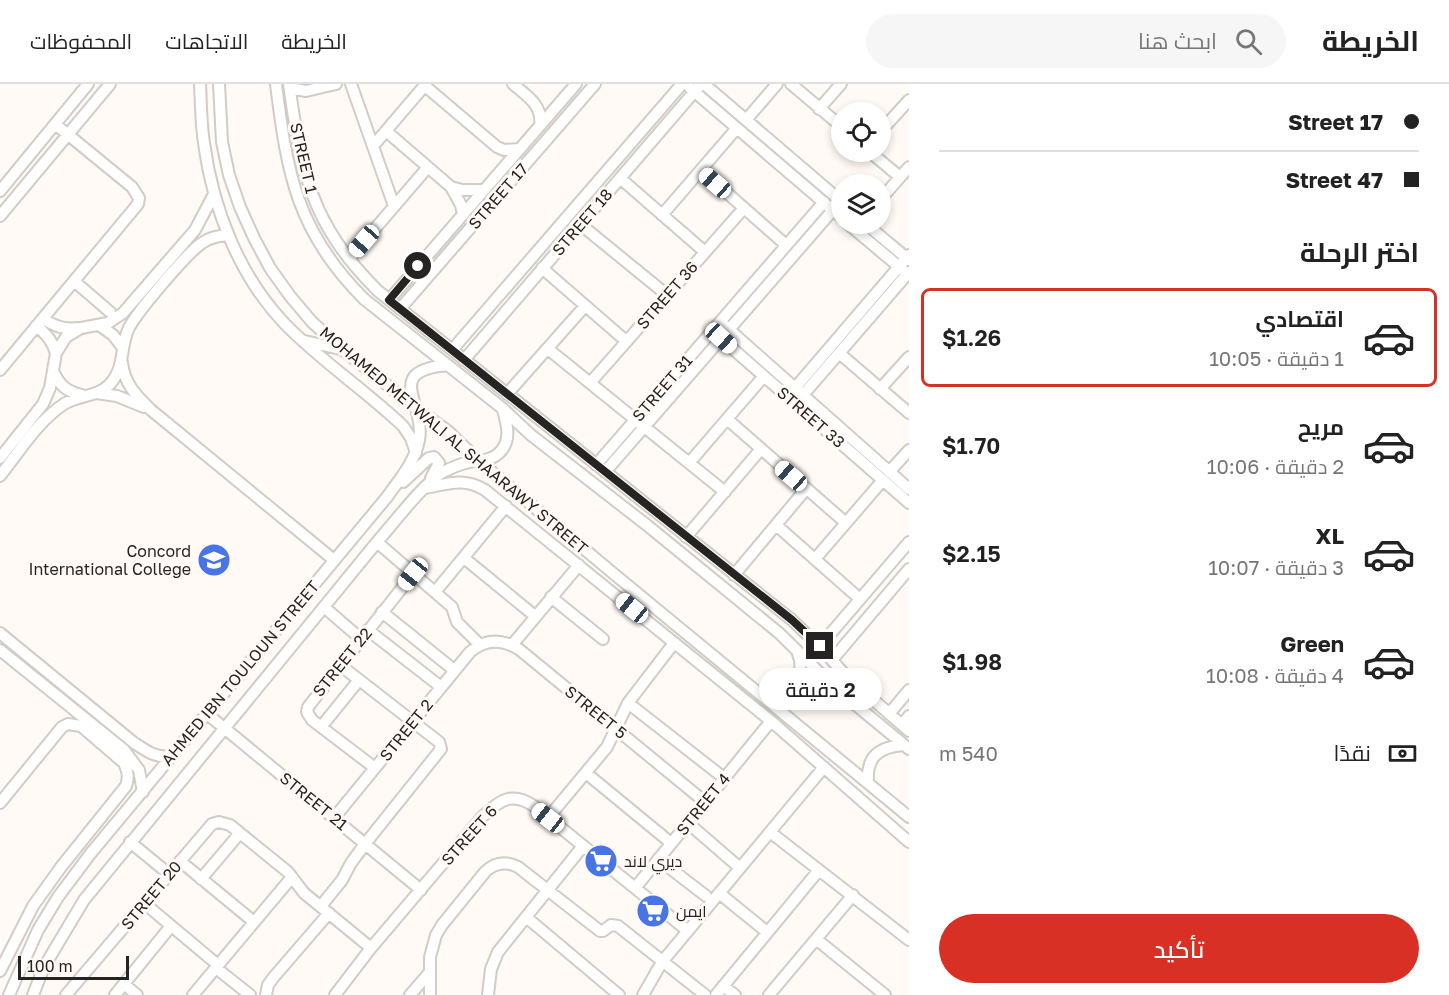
<!DOCTYPE html>
<html lang="ar">
<head>
<meta charset="utf-8">
<style>
	:root { --surface:#fff; --page:#f6f6f6; --text:#222; --muted:#767676; --line:#e0e0e0; --accent:#d93025 }
	body { margin:0; font-family:"Golos Text",Cairo,sans-serif; background:var(--page); color:var(--text); direction:rtl; height:100vh; display:flex; flex-direction:column; font-size:22px; white-space:nowrap }
	* { box-sizing:border-box; margin:0 }
	p { font-size:20px; color:var(--muted) }
	.icon { flex:none; width:33px; height:33px; fill:none; stroke:currentColor; stroke-width:2; stroke-linecap:round; stroke-linejoin:round }
	.map { position:relative; flex:1; overflow:hidden; direction:ltr }
	.sheet { display:flex; flex-direction:column; background:var(--surface); width:540px }
	.sheet>* { flex:none }
	.hud { display:grid; align-content:center; height:132px; padding:0 30px; background:var(--surface) }
	.controls { position:absolute; left:831px; top:18px; display:grid; gap:12px }
	.controls a { display:grid; place-items:center; width:60px; height:60px; border-radius:50%; background:var(--surface); box-shadow:0 3px 9px #0003; font-size:30px }
	.scale { position:absolute; left:18px; bottom:15px; width:111px; box-sizing:border-box; padding-left:6px; border:3px solid #262422; border-top:0; font-size:16px; line-height:21px; white-space:nowrap; color:#262422; -webkit-text-stroke:4px #fffaf5; paint-order:stroke }
	.end { position:absolute; width:27px; height:27px; margin:-14px; border:8px solid #262422; background:#fff; box-shadow:0 0 0 3px #fff }
	.from { border-radius:50% }
	.bubble { position:absolute; height:42px; border-radius:21px; background:var(--surface); box-shadow:0 3px 9px #0003; font-size:20px; font-weight:600; line-height:42px; text-align:center; direction:rtl }
	.car { position:absolute; width:18px; height:36px; margin:-18px -9px; border-radius:8px; box-shadow:0 0 4px 2px #0007; background:linear-gradient(#fff 24%,#345 0 40%,#fff 0 76%,#345 0 86%,#fff 0) }
	.hud b { display:flex; align-items:center; gap:21px; height:57px; font-size:22px }
	.hud b+b { border-top:2px solid var(--line) }
	.hud i { width:15px; height:15px; background:var(--text) }
	ul { padding:0; list-style:none }
	li { display:flex; align-items:center; gap:18px; height:99px; margin:0 12px 9px; padding:0 18px; border:3px solid transparent; border-radius:9px }
	li div { flex:1 }
	li b { display:block; font-size:22px }
	li em { font-style:normal; font-weight:600 }
	li.selected { border-color:var(--accent) }
	li>.icon { width:54px; height:54px; stroke-width:1.5 }
	h2 { padding:0 30px; font-size:27px; line-height:72px }
	.pay { display:flex; align-items:center; gap:15px; height:66px; padding:0 30px; font-size:22px }
	.pay p { margin-inline-start:auto }
	.cta { display:flex; gap:12px; margin-top:auto; padding:12px 30px }
	.cta a { flex:1; height:69px; border-radius:36px; background:var(--accent); color:#fff; font-size:24px; font-weight:600; line-height:69px; text-align:center }
	header { display:flex; align-items:center; gap:36px; box-sizing:border-box; height:84px; padding:0 30px; background:var(--surface); border-bottom:2px solid var(--line) }
	header strong { font-size:28px }
	nav { display:flex; gap:33px; margin-inline-start:auto; font-size:21px }
	.search { width:420px; height:54px; background:var(--page); display:flex; align-items:center; gap:15px; box-sizing:border-box; padding:0 21px; border-radius:33px; color:var(--muted); font-size:22px }
	main { display:flex; flex:1; min-height:0 }
	.map>svg:first-child { display:block }
	.lines { fill:none; stroke-linecap:round; stroke-linejoin:round }
	.minor-casing { stroke:#d1ccc6; stroke-width:14 }
	.minor { stroke:#fff; stroke-width:10 }
	.route { stroke:#262422; stroke-width:8 }
	.labels { text-anchor:middle; dominant-baseline:central; stroke-width:6; stroke-linejoin:round; paint-order:stroke }
	.street-label { font-size:16px; fill:#262422; stroke:#fffaf5 }
	.poi-label { font-size:16px; fill:#262422; stroke:#fffaf5; text-anchor:start }
</style>
</head>
<body>
<header>
<strong>الخريطة</strong>
<div class="search"><svg class="icon" aria-label="search" viewBox="0 0 24 24"><circle cx="10" cy="10" r="6"/><path d="M15 15l6 6"/></svg>ابحث هنا</div>
<nav><a>الخريطة</a><a>الاتجاهات</a><a>المحفوظات</a></nav>
</header>
<main>
<section class="sheet">
<div class="hud">
<b><i class="from"></i>Street 17</b>
<b><i></i>Street 47</b>
</div>
<h2>اختر الرحلة</h2>
<ul>
<li class="selected"><svg class="icon" aria-label="car" viewBox="0 0 24 24"><path d="M5 17H2v-5l4-1 3-4h7l3 4 3 1v5h-3M9 17h6M6 11h13"/><circle cx="7" cy="17" r="2"/><circle cx="17" cy="17" r="2"/></svg><div><b>اقتصادي</b><p>1 دقيقة · 10:05</p></div><em>$1.26</em></li>
<li><svg class="icon" aria-label="car" viewBox="0 0 24 24"><path d="M5 17H2v-5l4-1 3-4h7l3 4 3 1v5h-3M9 17h6M6 11h13"/><circle cx="7" cy="17" r="2"/><circle cx="17" cy="17" r="2"/></svg><div><b>مريح</b><p>2 دقيقة · 10:06</p></div><em>$1.70</em></li>
<li><svg class="icon" aria-label="car" viewBox="0 0 24 24"><path d="M5 17H2v-5l4-1 3-4h7l3 4 3 1v5h-3M9 17h6M6 11h13"/><circle cx="7" cy="17" r="2"/><circle cx="17" cy="17" r="2"/></svg><div><b>XL</b><p>3 دقيقة · 10:07</p></div><em>$2.15</em></li>
<li><svg class="icon" aria-label="car" viewBox="0 0 24 24"><path d="M5 17H2v-5l4-1 3-4h7l3 4 3 1v5h-3M9 17h6M6 11h13"/><circle cx="7" cy="17" r="2"/><circle cx="17" cy="17" r="2"/></svg><div><b>Green</b><p>4 دقيقة · 10:08</p></div><em>$1.98</em></li>
</ul>
<div class="pay"><svg class="icon" aria-label="cash" viewBox="0 0 24 24"><path d="M3 7h18v10H3z"/><circle cx="12" cy="12" r="2"/></svg>نقدًا<p>540 m</p></div>
<div class="cta"><a>تأكيد</a></div>
</section>
<div class="map">
<svg width="909" height="911" viewBox="0 0 909 911">
	<rect width="100%" height="100%" fill="#fffaf5"/>
	<g class="lines">
		<!-- minor casing -->
		<g class="minor-casing">
			<path id="minor" d="M200,0C201,20 201,40 204,59C213,125 239,192 285,240C321,277 365,306 403,342L411,354L416,369
				M219,0L222,58L229,91L240,123L254,154L270,184L290,212L312,238L343,266L416,324L449,348L479,377L614,490L909,733
				M276,0C287,90 297,148 364,215L502,324L531,351L648,442L779,549L834,603L909,665
				M289,0C302,91 311,140 378,207L792,536L823,566L846,592L909,647
				M351,0L394,122
				M513,0C527,12 543,21 540,42
				M704,0L842,118
				M791,0L842,43
				M425,2L497,63L504,66L520,65
				M290,4L306,7L336,0
				M690,4L842,134
				M819,25L841,0
				M746,36L777,0
				M386,47L451,103L461,121L463,131
				M880,48L909,16
				M373,62L426,0
				M870,68L900,93
				M701,86L786,161
				M620,94L705,168
				M451,103L462,106H484
				M0,107L88,0
				M880,116L909,83
				M662,131L737,44
				M0,132L110,0
				M580,140L667,211
				M848,140L903,186
				M866,140L909,176
				M349,175L428,83
				M542,184L626,257
				M74,197L110,228
				M389,216L576,0
				M400,225L595,0
				M43,235C55,242 64,246 78,244
				M99,241L113,251L123,264
				M36,242C47,250 52,257 56,269
				M725,242L909,405
				M717,251L909,419
				M305,257L340,265
				M548,265L725,408
				M452,266L682,0
				M839,269L909,329
				M464,276L701,0
				M122,279C125,301 136,311 151,326L334,476
				M0,286L138,120L139,114L132,103L55,40
				M53,287C59,301 67,308 82,311
				M590,299L744,124
				M795,304L909,171
				M880,305L909,273
				M96,309L117,312L144,323
				M507,310L585,222
				M803,311L909,188
				M727,335L846,439
				M0,374L43,320L50,304L56,269L66,253L81,244L108,239L123,229L195,146L214,110
				M689,379L764,292
				M596,381L824,118
				M890,387L909,366
				M605,388L833,126
				M0,392C19,368 38,337 64,320C78,311 97,313 109,301C125,285 120,264 128,246C134,231 188,168 202,159C210,153 219,152 228,151
				M403,398L429,374L434,373L439,379L431,394
				M425,404C448,400 464,393 485,406L771,637L909,758
				M776,441L860,515
				M686,453L761,365
				M377,458L452,523L457,538L480,561
				M464,474L535,532
				M815,475L883,396
				M734,491L806,405
				M435,508L506,422
				M551,513L603,555
				M324,523L361,555
				M382,528L454,586
				M368,546L441,603
				M0,549L133,658C145,666 156,675 172,672
				M512,561L579,481
				M820,562L909,458
				M0,566L124,666L139,686L143,708
				M832,576L909,485
				M766,613C789,621 807,590 798,570
				M628,619L724,694
				M206,629L421,806
				M889,630L909,606
				M902,641L909,632
				M321,643L359,596
				M375,684L312,636L307,628L308,623L413,490
				M586,689L671,759
				M868,699C866,672 879,663 904,661
				M0,719L62,643L68,640L81,642L124,679C128,688 129,693 126,702L61,783L33,822L0,887
				M334,734L470,568C486,554 503,555 520,566L705,718
				M548,734L607,663L628,619L674,559
				M688,739L740,784
				M770,748L909,856
				M130,758L169,790
				M658,775L706,812
				M180,777L254,838
				M201,795L240,749
				M635,804L771,637
				M719,809L767,848
				M144,819L218,881
				M321,822L342,796L351,779L365,760L441,665L439,658L340,581
				M526,833L619,911
				M816,855L885,911
				M216,884L250,911
				M124,900L137,911
				M723,902L735,911
				M9,911L38,846L58,813L91,769L387,413C399,396 415,378 419,356C426,319 382,287 448,281
				M33,911L44,883L84,816L377,458C394,439 422,401 443,388C451,384 460,380 469,378C480,376 491,377 499,369C512,357 507,340 503,326
				M66,911L212,740L219,738L230,741L288,788L304,809L371,864
				M115,911L171,842
				M193,911L292,793
				M266,911L268,901L273,894L329,829
				M335,911L371,864L483,732C500,716 512,707 534,722L688,847
				M410,911L429,889
				M430,911V873L436,851L442,841L485,788C495,778 506,777 518,783L600,847H603L611,841L618,842L705,911
				M488,911L491,885L498,868L583,762
				M643,911L662,878L824,683
				M716,911L819,786
				M769,911L853,811"/>
		</g>
		<!-- minor -->
		<use href="#minor" class="minor"/>
	</g>
	<g class="lines">
		<!-- route -->
		<path class="route" d="M418,182L389,216L792,536L820,562"/>
	</g>
	<!-- icons -->
	<defs>
		<g id="school-disc" transform="scale(1.725)"><circle r="9.5" fill="#4874e6" stroke="#fffaf5"/><path d="M0-5L7-2L0 1L-7-2ZM-4 1L0 2.5L4 1V4Q0 6-4 4Z" fill="#fff"/></g>
		<g id="supermarket-disc" transform="scale(1.725)"><circle r="9.5" fill="#4874e6" stroke="#fffaf5"/><path d="M-6-5.5h2.5l.6 2H6L4.5 2H-2.5L-4.4-4H-6ZM-1.5 3.2a1.3 1.3 0 1 0 .1 0ZM3 3.2a1.3 1.3 0 1 0 .1 0Z" fill="#fff"/></g>
	</defs>
	<g fill-rule="evenodd">
		<use href="#school-disc" x="214" y="476"/>
		<use href="#supermarket-disc" x="601" y="777"/>
		<use href="#supermarket-disc" x="653" y="827"/>
	</g>
	<g class="labels">
		<!-- street labels -->
		<g class="street-label">
			<text transform="translate(304 74) rotate(77)">STREET 1</text>
			<text transform="translate(498 112) rotate(-49)">STREET 17</text>
			<text transform="translate(582 138) rotate(-49)">STREET 18</text>
			<text transform="translate(667 211) rotate(-49)">STREET 36</text>
			<text transform="translate(662 304) rotate(-49)">STREET 31</text>
			<text transform="translate(811 333) rotate(41)">STREET 33</text>
			<text transform="translate(454 356) rotate(40)">MOHAMED METWALI AL SHAARAWY STREET</text>
			<text transform="translate(342 578) rotate(-51)">STREET 22</text>
			<text transform="translate(240 589) rotate(-50)">AHMED IBN TOULOUN STREET</text>
			<text transform="translate(596 628) rotate(39)">STREET 5</text>
			<text transform="translate(406 646) rotate(-51)">STREET 2</text>
			<text transform="translate(314 717) rotate(39)">STREET 21</text>
			<text transform="translate(703 720) rotate(-51)">STREET 4</text>
			<text transform="translate(469 751) rotate(-48)">STREET 6</text>
			<text transform="translate(151 811) rotate(-50)">STREET 20</text>
		</g>
		<!-- poi labels -->
		<g class="poi-label">
			<text x="191" y="467" text-anchor="end">Concord<tspan x="191" dy="18">International College</tspan></text>
			<text x="624" y="777">ديري لاند</text>
			<text x="676" y="827">ايمن</text>
		</g>
	</g>
</svg>
<div class="controls">
<a><svg class="icon" aria-label="locate" viewBox="0 0 24 24"><circle cx="12" cy="12" r="6"/><path d="M12 2v4M12 18v4M2 12h4M18 12h4"/></svg></a>
<a><svg class="icon" aria-label="layers" viewBox="0 0 24 24"><path d="M12 4l9 5-9 5-9-5zM3 14l9 5 9-5"/></svg></a>
</div>
<div class="scale">100 m</div>
<i class="end from" style="left:418px;top:182px"></i>
<i class="end" style="left:820px;top:562px"></i>
<div class="bubble" style="left:759px;top:584px;width:123px">2 دقيقة</div>
<i class="car" style="left:715px;top:99px;rotate:311deg"></i>
<i class="car" style="left:364px;top:157px;rotate:221deg"></i>
<i class="car" style="left:721px;top:254px;rotate:132deg"></i>
<i class="car" style="left:791px;top:392px;rotate:311deg"></i>
<i class="car" style="left:413px;top:490px;rotate:219deg"></i>
<i class="car" style="left:632px;top:524px;rotate:309deg"></i>
<i class="car" style="left:548px;top:734px;rotate:308deg"></i>
</div>
</main>
</body>
</html>
